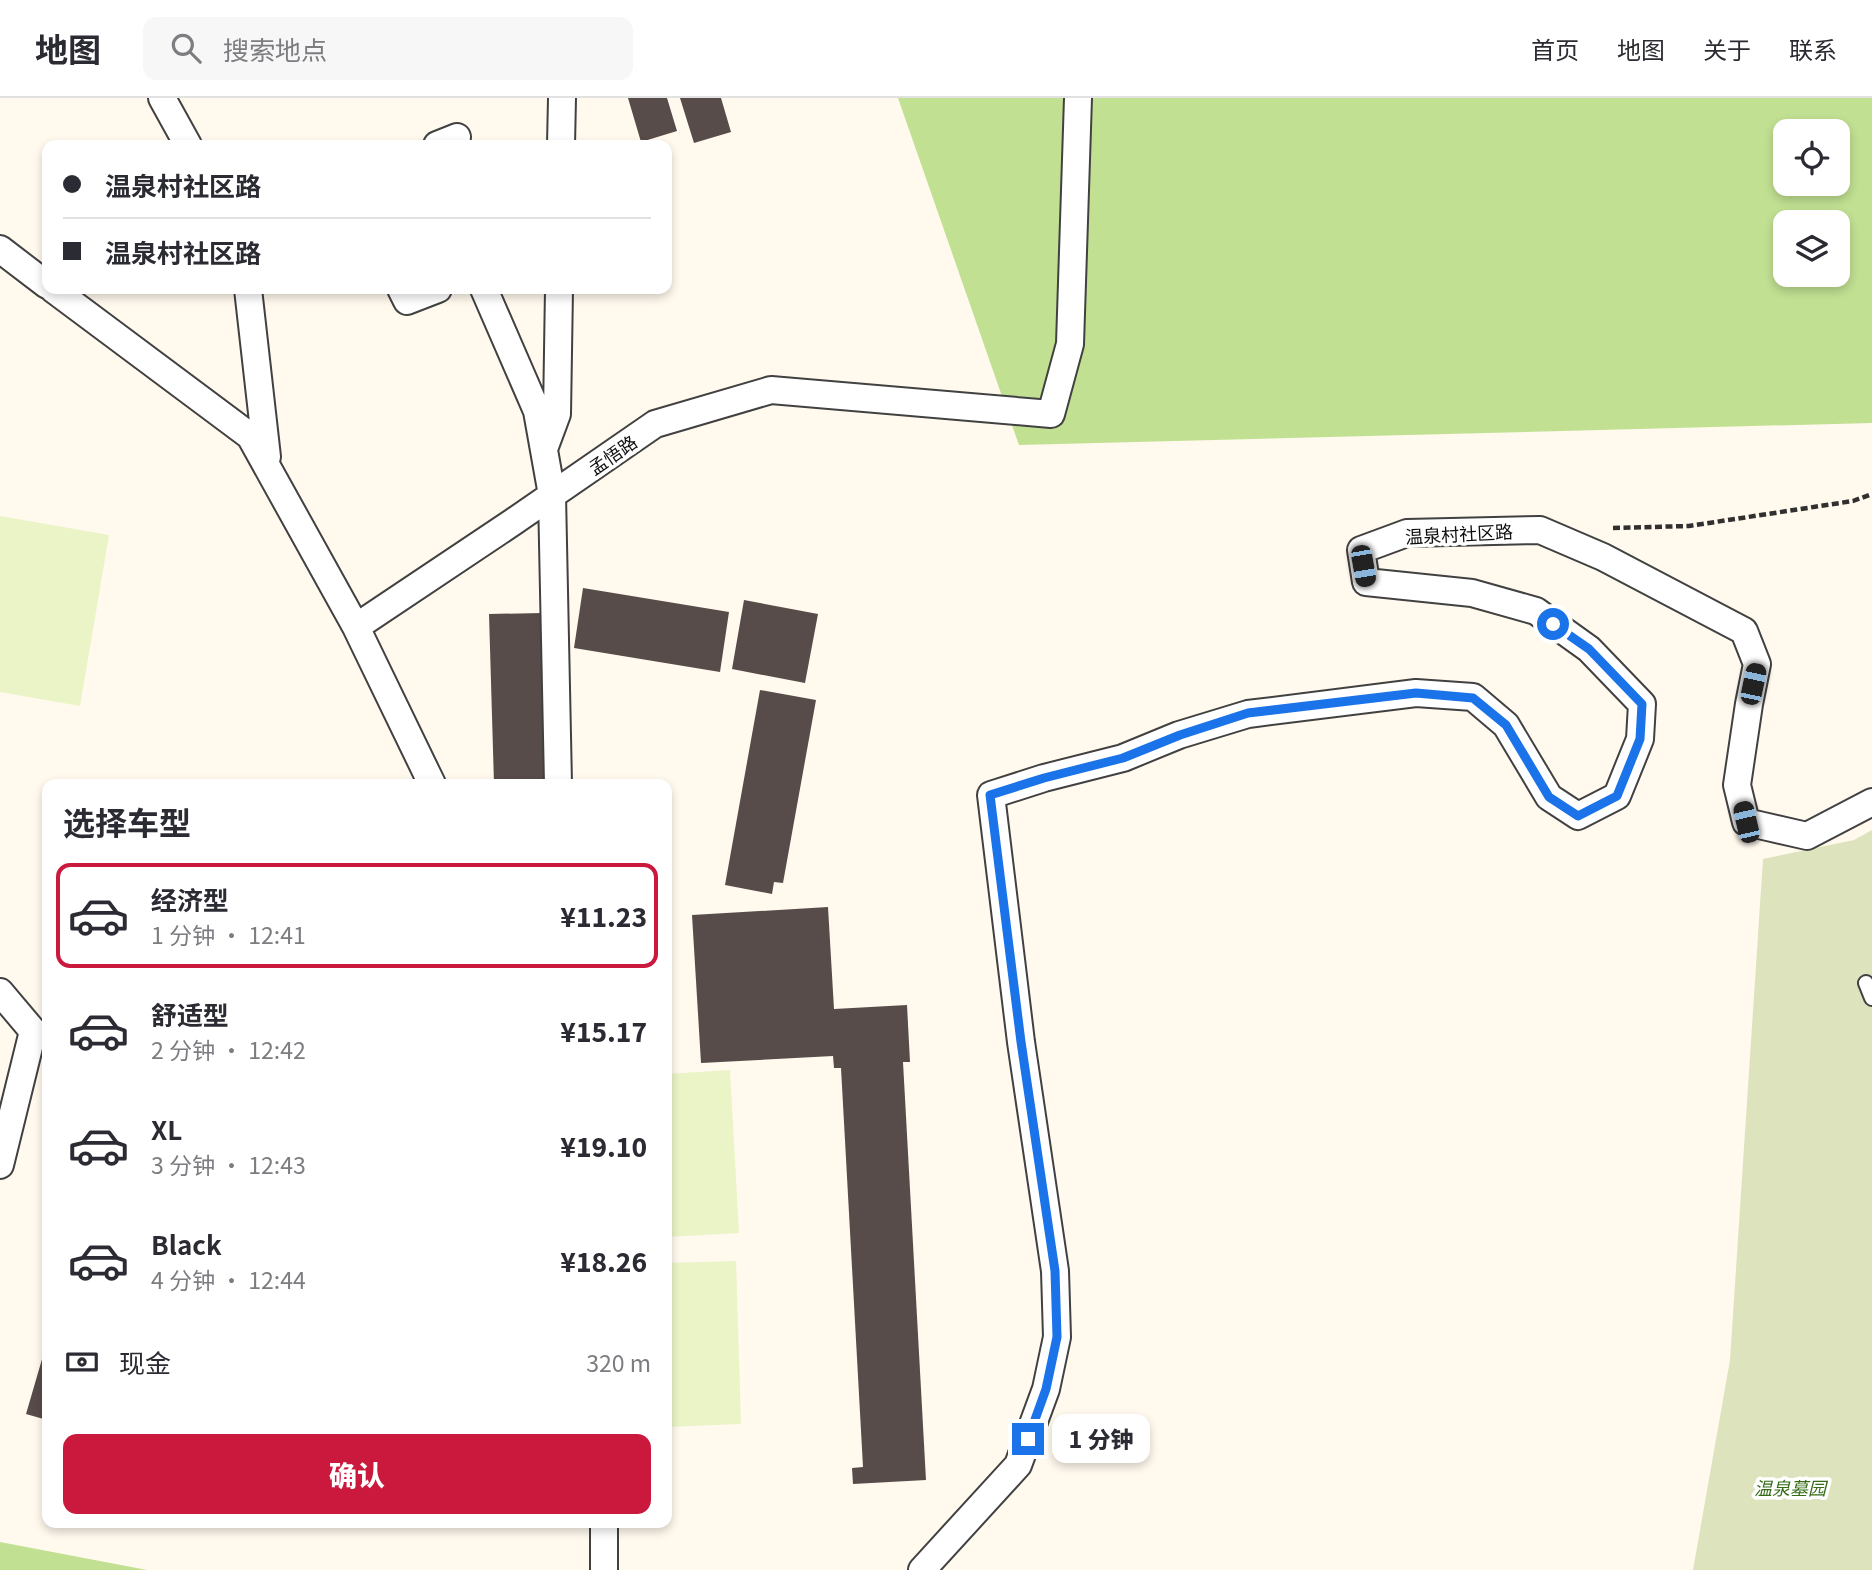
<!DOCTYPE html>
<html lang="zh">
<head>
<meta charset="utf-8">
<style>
	:root { --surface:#fff; --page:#f7f7f7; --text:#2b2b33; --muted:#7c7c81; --line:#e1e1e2; --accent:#cb193d }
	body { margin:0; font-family:Georgia,"Noto Sans SC",serif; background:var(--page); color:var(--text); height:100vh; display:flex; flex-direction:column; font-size:26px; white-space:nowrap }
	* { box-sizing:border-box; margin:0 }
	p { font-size:23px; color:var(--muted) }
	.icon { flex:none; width:38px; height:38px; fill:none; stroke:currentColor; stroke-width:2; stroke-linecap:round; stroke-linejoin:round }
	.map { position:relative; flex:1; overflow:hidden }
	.panel { position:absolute; left:42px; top:681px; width:630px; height:749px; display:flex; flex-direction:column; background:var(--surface); border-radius:14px; box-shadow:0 4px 10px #0003 }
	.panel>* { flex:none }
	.hud { position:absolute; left:42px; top:42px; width:630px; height:154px; border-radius:14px; box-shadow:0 4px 10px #0003; display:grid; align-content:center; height:154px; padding:0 21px; background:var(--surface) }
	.controls { position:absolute; left:1773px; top:21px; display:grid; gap:14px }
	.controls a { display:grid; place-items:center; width:77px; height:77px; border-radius:14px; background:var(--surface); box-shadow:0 4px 10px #0003; font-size:35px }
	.end { position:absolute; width:32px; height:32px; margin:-16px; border:9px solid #1a73e8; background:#fff; box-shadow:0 0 0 4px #fff }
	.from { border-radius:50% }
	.bubble { position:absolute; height:49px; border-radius:14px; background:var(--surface); box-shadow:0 4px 10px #0003; font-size:23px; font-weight:800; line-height:49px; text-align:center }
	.car { position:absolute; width:21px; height:42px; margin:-21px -10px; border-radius:9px; box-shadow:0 0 5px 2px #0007; background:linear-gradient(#222 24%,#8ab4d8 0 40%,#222 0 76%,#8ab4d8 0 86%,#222 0) }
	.hud b { display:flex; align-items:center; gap:24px; height:66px; font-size:26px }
	.hud b+b { border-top:2px solid var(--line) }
	.hud i { width:18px; height:18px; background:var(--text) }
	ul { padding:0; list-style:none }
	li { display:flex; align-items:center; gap:21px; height:105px; margin:0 14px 10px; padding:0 7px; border:4px solid transparent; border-radius:14px }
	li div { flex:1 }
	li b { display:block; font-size:26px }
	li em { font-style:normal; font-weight:800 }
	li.selected { border-color:var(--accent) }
	li>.icon { width:63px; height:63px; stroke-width:1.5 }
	h2 { padding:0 21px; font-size:32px; line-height:84px }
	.pay { display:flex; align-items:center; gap:18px; height:77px; padding:0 21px; font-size:26px }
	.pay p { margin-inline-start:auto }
	.action { display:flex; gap:14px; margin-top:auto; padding:14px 21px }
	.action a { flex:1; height:80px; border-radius:14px; background:var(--accent); color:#fff; font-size:28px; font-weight:800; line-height:80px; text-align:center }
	header { display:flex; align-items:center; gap:42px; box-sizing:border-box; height:98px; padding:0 35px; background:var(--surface); border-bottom:2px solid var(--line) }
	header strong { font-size:33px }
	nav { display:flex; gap:38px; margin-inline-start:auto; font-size:24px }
	.search { width:490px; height:63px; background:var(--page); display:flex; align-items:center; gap:18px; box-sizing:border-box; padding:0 24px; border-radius:14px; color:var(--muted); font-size:26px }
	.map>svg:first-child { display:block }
	.forest { fill:#c1e092; fill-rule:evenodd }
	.cemetery { fill:#dde4bd }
	.pitch { fill:#ebf4c7 }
	.building { fill:#574c49 }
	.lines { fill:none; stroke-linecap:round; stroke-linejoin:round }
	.service-casing { stroke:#414141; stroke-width:18 }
	.minor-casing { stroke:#414141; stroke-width:30 }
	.path { stroke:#303030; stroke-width:4.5; stroke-dasharray:7 3.5; stroke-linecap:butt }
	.service { stroke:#fff; stroke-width:14 }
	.minor { stroke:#fff; stroke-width:26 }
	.route { stroke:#1a73e8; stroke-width:9 }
	.labels { text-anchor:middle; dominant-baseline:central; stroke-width:7; stroke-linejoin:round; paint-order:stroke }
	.street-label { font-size:18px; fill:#0e0e0e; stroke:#fff }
	.park-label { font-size:18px; font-style:italic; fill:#366c18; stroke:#fff }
</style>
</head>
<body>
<header>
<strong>地图</strong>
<div class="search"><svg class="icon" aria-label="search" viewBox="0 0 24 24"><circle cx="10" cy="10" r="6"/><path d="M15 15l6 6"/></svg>搜索地点</div>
<nav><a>首页</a><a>地图</a><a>关于</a><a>联系</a></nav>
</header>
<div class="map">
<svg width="1872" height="1472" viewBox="0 0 1872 1472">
	<rect width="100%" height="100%" fill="#fff9ee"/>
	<!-- forest -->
	<path class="forest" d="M898,0H1872V325L1019,347ZM1785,33H1838V86H1785ZM1785,124H1838V177H1785Z
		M0,1444L147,1472H0Z"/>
	<!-- cemetery -->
	<path class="cemetery" d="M1872,732V1472H1693L1730,1262L1763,761L1854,742Z"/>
	<!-- pitch -->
	<path class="pitch" d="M0,418L109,437L80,608L0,594Z
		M730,972L739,1135L667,1139V976Z
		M736,1163L741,1326L667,1329V1165Z"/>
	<!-- building -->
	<path class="building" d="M628,0H667L677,33L641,44Z
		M680,0H721L731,34L694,45Z
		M583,490L729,514L720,574L574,550Z
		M744,502L818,516L805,585L732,571Z
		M542,515L546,686H494L489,516Z
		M760,592L816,602L783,785L774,784L772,796L725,787Z
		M828,809L834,911L907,907L910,964H903L926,1382L853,1386L852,1370L863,1369L841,970H834L833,958L701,965L692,817Z
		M47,1244V1322L26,1316Z"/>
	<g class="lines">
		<!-- service casing -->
		<g class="service-casing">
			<path id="service" d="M1866,885L1872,900"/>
		</g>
		<!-- minor casing -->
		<g class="minor-casing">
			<path id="minor" d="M162,0L188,47
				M437,47L457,39
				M561,47L562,0
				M0,151L47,187
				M53,191L250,338L356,529L513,424L655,326L771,292L1051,316L1070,246L1078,0
				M248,191L267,359
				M401,191L407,203L438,191
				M484,191L537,313L552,397L558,686
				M544,351L557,316L559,191
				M356,529L432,686
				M0,894L33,933L0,1067
				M604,1424V1472
				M922,1472L1018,1367L1046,1291L1057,1239L1055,1173L1021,944L991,697L1044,680L1123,660L1179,637L1248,616L1416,595L1473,599L1506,627L1549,699L1578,718L1617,698L1640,641L1642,606L1589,551L1536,513L1472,495L1366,484L1361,452L1407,435L1540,432L1603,459L1744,533L1757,566L1749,606L1737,687L1746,724L1807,738L1872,704"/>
		</g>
		<!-- path -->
		<path class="path" d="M1613,430L1689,428L1853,403L1872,396"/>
		<!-- service -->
		<use href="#service" class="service"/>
		<!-- minor -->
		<use href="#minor" class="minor"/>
	</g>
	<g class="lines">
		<!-- route -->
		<path class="route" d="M1028,1341L1046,1291L1057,1239L1055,1173L1021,944L990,697L1044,680L1123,660L1180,637L1248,615L1416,595L1473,600L1506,627L1549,699L1578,718L1617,698L1640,641L1642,606L1589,551L1553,526"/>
	</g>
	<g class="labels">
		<!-- street labels -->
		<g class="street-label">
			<text transform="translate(612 356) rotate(-35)">孟悟路</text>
			<text transform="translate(1459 435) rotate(-3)">温泉村社区路</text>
		</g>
		<!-- park labels -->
		<g class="park-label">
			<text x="1790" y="1389">温泉墓园</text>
		</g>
	</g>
</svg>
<div class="controls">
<a><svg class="icon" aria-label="locate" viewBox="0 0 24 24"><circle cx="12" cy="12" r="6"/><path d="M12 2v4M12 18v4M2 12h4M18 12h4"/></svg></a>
<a><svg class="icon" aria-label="layers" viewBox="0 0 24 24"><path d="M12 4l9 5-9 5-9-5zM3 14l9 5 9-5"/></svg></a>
</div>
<i class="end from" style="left:1553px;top:526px"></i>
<i class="end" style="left:1028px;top:1341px"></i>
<div class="bubble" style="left:1052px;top:1316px;width:98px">1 分钟</div>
<i class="car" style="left:1363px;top:468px;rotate:170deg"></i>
<i class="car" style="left:1753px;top:586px;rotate:12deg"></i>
<i class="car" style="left:1746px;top:724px;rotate:347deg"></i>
<div class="hud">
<b><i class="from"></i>温泉村社区路</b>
<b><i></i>温泉村社区路</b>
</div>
<section class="panel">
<h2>选择车型</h2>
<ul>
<li class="selected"><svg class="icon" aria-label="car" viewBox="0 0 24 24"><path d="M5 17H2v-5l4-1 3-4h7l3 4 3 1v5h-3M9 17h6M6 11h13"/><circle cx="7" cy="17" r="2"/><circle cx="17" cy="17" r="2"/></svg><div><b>经济型</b><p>1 分钟 · 12:41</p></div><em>¥11.23</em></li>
<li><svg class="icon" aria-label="car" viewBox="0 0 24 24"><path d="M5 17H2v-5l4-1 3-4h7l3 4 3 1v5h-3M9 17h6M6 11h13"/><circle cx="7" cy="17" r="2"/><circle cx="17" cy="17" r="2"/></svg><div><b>舒适型</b><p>2 分钟 · 12:42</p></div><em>¥15.17</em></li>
<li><svg class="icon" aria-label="car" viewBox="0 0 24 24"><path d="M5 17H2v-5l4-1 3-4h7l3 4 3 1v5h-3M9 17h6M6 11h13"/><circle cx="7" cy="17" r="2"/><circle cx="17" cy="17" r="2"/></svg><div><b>XL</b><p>3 分钟 · 12:43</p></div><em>¥19.10</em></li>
<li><svg class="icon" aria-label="car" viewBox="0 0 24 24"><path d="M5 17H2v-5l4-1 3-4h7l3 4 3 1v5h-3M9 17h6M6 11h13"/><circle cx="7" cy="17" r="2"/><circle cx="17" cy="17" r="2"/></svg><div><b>Black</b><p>4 分钟 · 12:44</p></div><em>¥18.26</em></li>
</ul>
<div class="pay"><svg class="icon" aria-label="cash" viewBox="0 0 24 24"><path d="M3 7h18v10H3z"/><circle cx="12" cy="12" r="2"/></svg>现金<p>320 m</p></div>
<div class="action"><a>确认</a></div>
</section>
</div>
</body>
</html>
